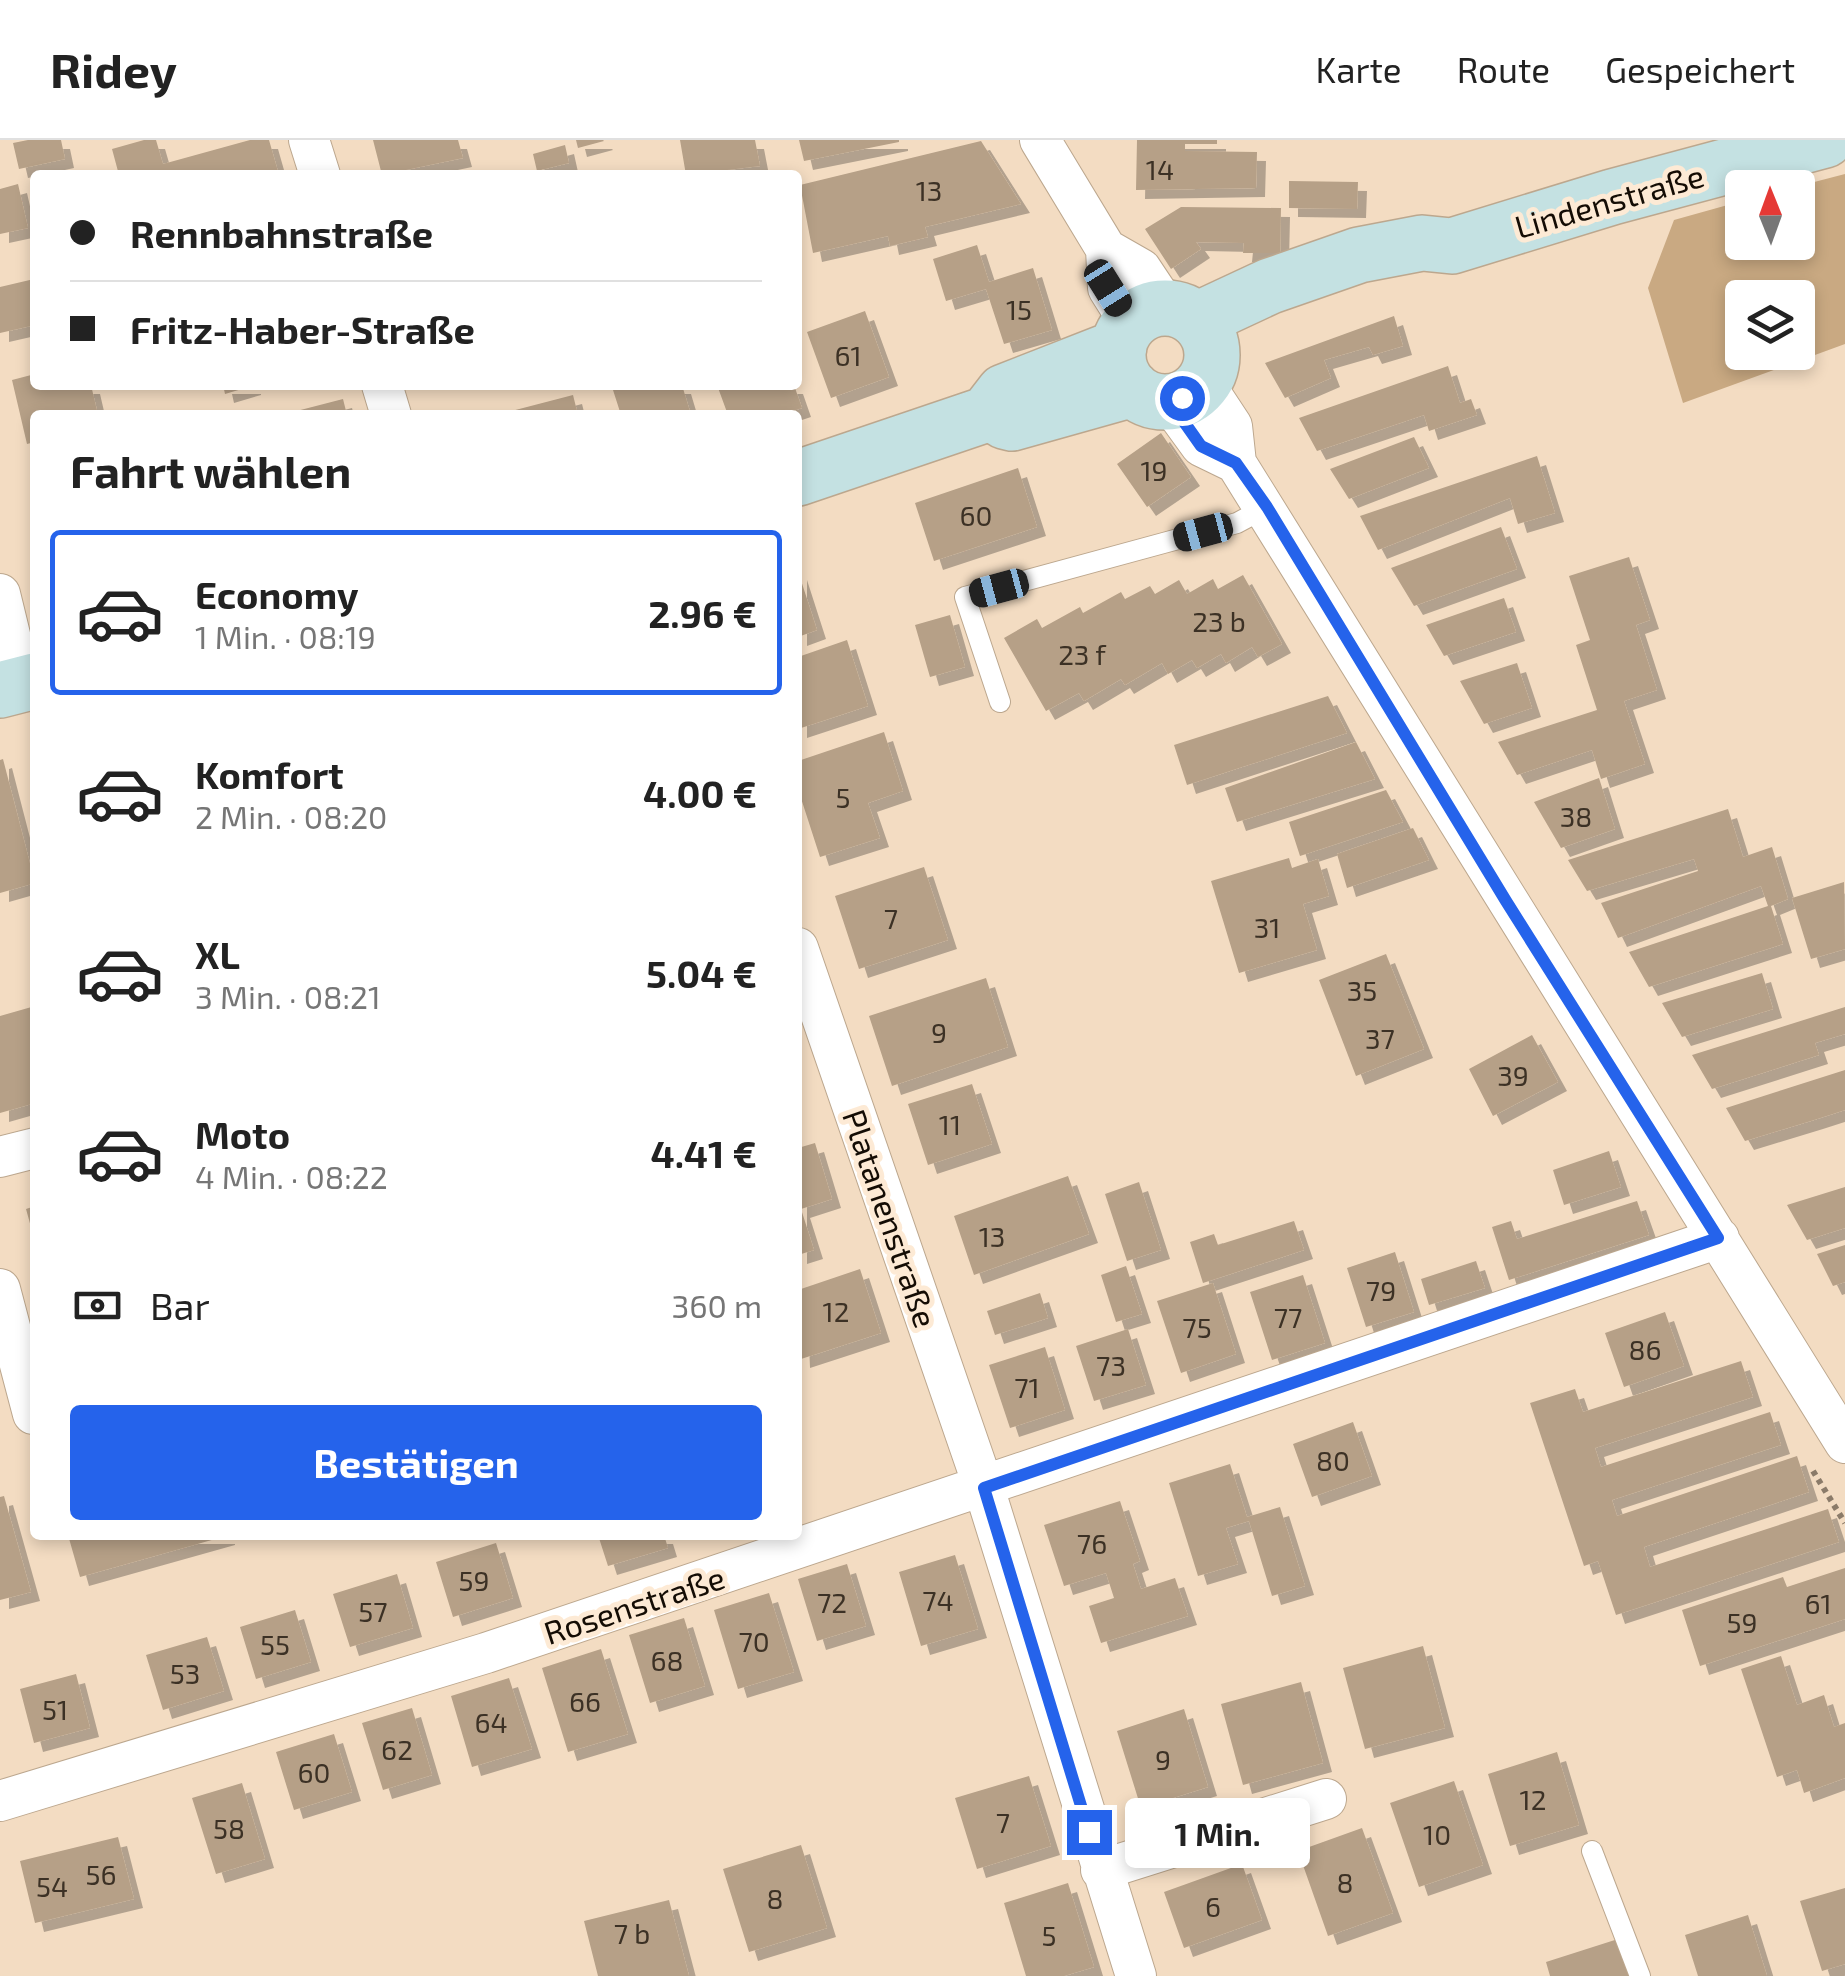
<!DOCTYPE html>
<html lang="de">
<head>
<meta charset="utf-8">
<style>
	:root { --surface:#fff; --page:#f6f6f6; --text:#222; --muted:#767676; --line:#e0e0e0; --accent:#2563eb }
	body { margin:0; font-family:"Exo 2",sans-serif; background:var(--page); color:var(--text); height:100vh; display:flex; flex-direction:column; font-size:38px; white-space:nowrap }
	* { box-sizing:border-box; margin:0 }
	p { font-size:32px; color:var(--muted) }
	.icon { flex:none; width:55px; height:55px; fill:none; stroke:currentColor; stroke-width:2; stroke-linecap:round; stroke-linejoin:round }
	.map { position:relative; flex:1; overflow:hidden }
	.details { position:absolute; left:30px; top:270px; width:772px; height:1130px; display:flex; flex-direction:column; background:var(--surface); border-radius:10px; box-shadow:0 5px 15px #0003 }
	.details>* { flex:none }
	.banner { position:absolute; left:30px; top:30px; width:772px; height:220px; border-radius:10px; box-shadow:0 5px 15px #0003; display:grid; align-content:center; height:220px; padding:0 40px; background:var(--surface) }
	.needle { width:65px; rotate:359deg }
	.tools { position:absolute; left:1725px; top:30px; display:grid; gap:20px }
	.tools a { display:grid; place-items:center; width:90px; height:90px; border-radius:10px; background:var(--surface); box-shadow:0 5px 15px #0003; font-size:50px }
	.end { position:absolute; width:45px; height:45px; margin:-22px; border:12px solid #2563eb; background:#fff; box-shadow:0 0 0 5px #fff }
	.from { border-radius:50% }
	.bubble { position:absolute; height:70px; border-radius:10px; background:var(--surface); box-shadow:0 5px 15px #0003; font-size:32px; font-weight:700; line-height:70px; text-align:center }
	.car { position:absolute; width:30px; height:60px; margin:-30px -15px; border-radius:12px; box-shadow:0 0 8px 2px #0007; background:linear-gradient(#222 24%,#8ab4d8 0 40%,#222 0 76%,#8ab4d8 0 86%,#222 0) }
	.banner b { display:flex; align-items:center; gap:35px; height:95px; font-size:38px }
	.banner b+b { border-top:2px solid var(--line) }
	.banner i { width:25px; height:25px; background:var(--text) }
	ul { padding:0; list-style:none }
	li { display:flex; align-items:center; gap:30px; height:165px; margin:0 20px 15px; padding:0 20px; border:5px solid transparent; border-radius:10px }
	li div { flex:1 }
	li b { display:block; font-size:38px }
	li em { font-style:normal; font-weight:700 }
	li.current { border-color:var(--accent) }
	li>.icon { width:90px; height:90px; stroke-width:1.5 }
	h2 { padding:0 40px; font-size:45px; line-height:120px }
	.pay { display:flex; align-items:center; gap:25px; height:110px; padding:0 40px; font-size:38px }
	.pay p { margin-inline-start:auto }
	.action { display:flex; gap:20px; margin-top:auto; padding:20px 40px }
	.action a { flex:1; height:115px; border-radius:10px; background:var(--accent); color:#fff; font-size:40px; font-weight:700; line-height:115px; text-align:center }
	header { display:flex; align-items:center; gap:60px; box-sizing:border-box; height:140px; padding:0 50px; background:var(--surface); border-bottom:2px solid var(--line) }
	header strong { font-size:48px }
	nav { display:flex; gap:55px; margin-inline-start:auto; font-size:35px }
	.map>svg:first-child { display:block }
	.green { fill:#c9a982; fill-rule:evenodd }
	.building { fill:#b6a087; filter:url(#shadow) }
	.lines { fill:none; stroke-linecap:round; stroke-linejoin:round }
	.service-casing { stroke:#bca78e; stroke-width:22 }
	.minor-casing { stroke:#bca78e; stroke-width:42 }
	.secondary-casing { stroke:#bca78e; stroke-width:58 }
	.path { stroke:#8b7b69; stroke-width:6; stroke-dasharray:5 5; stroke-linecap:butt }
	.service { stroke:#fff; stroke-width:20 }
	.minor { stroke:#fff; stroke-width:40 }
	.secondary { stroke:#c4e1e2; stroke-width:55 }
	.route { stroke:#2563eb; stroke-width:12 }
	.labels { text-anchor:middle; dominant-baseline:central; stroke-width:10; stroke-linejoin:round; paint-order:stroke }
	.number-label { font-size:28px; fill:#3c3125 }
	.street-label { font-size:32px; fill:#140c04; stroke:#fdead5 }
</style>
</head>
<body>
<header>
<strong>Ridey</strong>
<nav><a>Karte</a><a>Route</a><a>Gespeichert</a></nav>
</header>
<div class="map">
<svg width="1845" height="1836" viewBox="0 0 1845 1836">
	<defs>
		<filter id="shadow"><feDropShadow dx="9" dy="9" stdDeviation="0" flood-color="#0004"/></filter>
	</defs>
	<rect width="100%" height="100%" fill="#f3dcc2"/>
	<!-- green -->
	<path class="green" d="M1845,34V204L1683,263L1648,148L1674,80L1742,61V102H1798L1795,47ZM1742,158H1798V212H1742Z"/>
	<!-- building -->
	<path class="building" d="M28,0H61L65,19L19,29L13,3Z
		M144,0H156L163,24L250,0H269L279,35H119L112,9Z
		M373,0H458L463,18L382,35Z
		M576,0H603L604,1L578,8Z
		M680,0H755L760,26L686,35Z
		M799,0H899V2L804,21Z
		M1137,0H1217V4H1185V11L1257,12L1256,48L1136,50Z
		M981,1L1021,64L925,87L928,97L890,106L888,96L813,113L800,45Z
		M565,5L569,23L537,31L533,14Z
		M1289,41L1358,42L1357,69L1289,68Z
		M18,44L28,88L0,94V49Z
		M1181,67L1281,68L1280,113H1243L1244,103L1196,102L1201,109L1171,129L1145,89Z
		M977,105L989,142L1033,128L1052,190L1004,204L986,149L946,161L933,119Z
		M34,139L35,185L0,193V147Z
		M865,171L889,237L831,258L807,192Z
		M1394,176L1403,206L1373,215L1369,207L1324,220L1331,238L1285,258L1265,223Z
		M1448,226L1460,263L1471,259L1477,275L1429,291L1424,275L1317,311L1299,278Z
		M35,234V245H91L98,275H35V302L27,304L12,240Z
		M223,245H252V246L225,254Z
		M631,245H682L691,275H621L613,250Z
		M717,245H794L802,268L781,275H728Z
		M573,255L578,275H501L500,274Z
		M343,259L347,275H285V274Z
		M1161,293L1191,337L1147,367L1117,324Z
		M1414,297L1429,328L1349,359L1330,329Z
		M1537,316L1555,373L1518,384L1510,358L1378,410L1360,376Z
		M1018,328L1037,387L934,421L915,363Z
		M1501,387L1517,429L1414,466L1391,428Z
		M1629,417L1650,480L1636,485L1657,550L1624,561L1645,624L1601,639L1592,610L1517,635L1498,602L1597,570L1576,505L1590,500L1569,436Z
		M798,431L817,490L798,497Z
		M1243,435L1282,504L1258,517L1252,507L1226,523L1221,514L1197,528L1192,520L1168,534L1162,523L1125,545L1121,539L1084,561L1079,553L1046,571L1004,498L1037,479L1042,488L1080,467L1083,473L1121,452L1125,459L1150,446L1155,454L1179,440L1187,454L1213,439L1218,449Z
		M1504,458L1516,492L1444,516L1426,485Z
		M950,475L965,527L930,537L915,485Z
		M847,500L868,566L798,589V517Z
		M1517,523L1532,568L1484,584L1460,541Z
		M1328,556L1347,593L1187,645L1174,605Z
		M884,592L903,651L868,663L880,698L820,717L798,649V621Z
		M1356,602L1375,639L1237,682L1225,648Z
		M3,619L35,743L0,753V620Z
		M1599,638L1615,689L1561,708L1534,662Z
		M1386,650L1403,682L1300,716L1289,682Z
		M1728,669L1743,717L1772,707L1788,759L1771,766L1783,804L1649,847L1629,812L1768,766L1761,746L1618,798L1601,763L1698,731L1694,719L1587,751L1568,720Z
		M1413,688L1429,720L1347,748L1337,714Z
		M1289,718L1292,728L1318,719L1329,756L1303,764L1317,810L1239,833L1211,741Z
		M924,727L948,800L859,829L835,756Z
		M1844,742L1845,809L1811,819L1792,758Z
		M1386,814L1424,909L1356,936L1319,840Z
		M1762,833L1773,869L1682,897L1662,863Z
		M986,838L1008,907L892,946L869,876Z
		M35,866V963L0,973V876Z
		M1845,867V894L1815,903L1819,915L1712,949L1692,915Z
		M1532,895L1558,942L1493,976L1469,929Z
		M1845,930V970L1814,980L1745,1001L1726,968Z
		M972,944L992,1004L928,1025L908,964Z
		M815,1003L832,1059L801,1069L814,1110L798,1115V1008Z
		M1609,1011L1621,1047L1564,1065L1553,1030Z
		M1068,1036L1089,1094L974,1135L954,1076Z
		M1139,1042L1161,1110L1127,1121L1105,1054Z
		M1845,1047V1088L1807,1100L1787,1065Z
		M1637,1061L1649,1095L1509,1140L1492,1087L1511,1081L1517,1099Z
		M35,1066V1098H34L26,1069Z
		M1294,1081L1304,1110L1203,1143L1190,1102L1214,1094L1218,1105Z
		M1845,1105V1142L1833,1146L1817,1114Z
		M1395,1112L1414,1172L1366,1187L1347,1128Z
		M1476,1121L1485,1148L1429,1165L1421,1139Z
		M1126,1126L1142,1174L1116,1182L1101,1135Z
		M860,1129L881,1193L801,1219L798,1150Z
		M1303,1135L1325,1203L1272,1220L1250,1152Z
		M1213,1143L1236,1214L1181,1233L1157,1161Z
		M1040,1153L1048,1178L995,1195L987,1171Z
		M1665,1172L1684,1226L1624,1247L1605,1193Z
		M1128,1189L1146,1245L1094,1261L1076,1206Z
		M1045,1207L1065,1270L1010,1288L989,1225Z
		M1741,1221L1753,1257L1595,1308L1601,1327L1770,1272L1781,1305L1612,1360L1617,1376L1797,1316L1809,1352L1644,1407L1650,1427L1828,1369L1839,1402L1616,1475L1598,1421L1584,1426L1530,1263L1575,1249L1583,1272Z
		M1353,1282L1372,1336L1312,1357L1293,1304Z
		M1230,1324L1247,1377L1280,1367L1305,1446L1272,1456L1249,1381L1226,1388L1238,1424L1198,1436L1169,1343Z
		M4,1356L31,1452L0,1460V1357Z
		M1120,1361L1140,1421L1133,1424L1141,1449L1175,1438L1188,1476L1101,1503L1089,1466L1114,1458L1106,1433L1064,1446L1044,1385Z
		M68,1395H226V1396L80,1437Z
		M598,1395H664L668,1408L608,1426Z
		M496,1403L513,1458L453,1477L436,1422Z
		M955,1415L978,1489L921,1506L899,1432Z
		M847,1424L866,1486L817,1501L798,1439Z
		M1845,1428V1479L1700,1526L1682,1470L1783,1437L1787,1447Z
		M397,1434L413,1488L350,1507L333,1454Z
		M769,1453L794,1532L738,1549L714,1470Z
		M295,1470L311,1522L256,1539L240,1487Z
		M684,1478L705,1546L650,1563L629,1495Z
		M207,1497L224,1551L163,1570L146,1515Z
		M1423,1506L1445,1588L1365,1609L1343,1528Z
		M601,1509L628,1594L568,1612L542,1528Z
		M1781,1516L1797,1565L1824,1555L1834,1587L1845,1583V1638L1804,1653L1797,1630L1777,1637L1741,1529Z
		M76,1534L90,1588L34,1603L20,1549Z
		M509,1538L532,1609L472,1627L451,1556Z
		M1301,1542L1323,1623L1243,1645L1221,1564Z
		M412,1568L432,1635L383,1650L362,1583Z
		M1184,1569L1208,1647L1141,1668L1117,1591Z
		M334,1594L352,1652L294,1670L276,1612Z
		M1557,1612L1579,1685L1510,1706L1488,1634Z
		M1029,1636L1051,1706L977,1729L955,1658Z
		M1454,1641L1483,1725L1419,1747L1390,1663Z
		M242,1643L265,1719L216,1734L192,1658Z
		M1362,1688L1393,1773L1328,1796L1298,1711Z
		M118,1697L134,1759L35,1783L20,1721Z
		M801,1705L827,1788L749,1812L723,1729Z
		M1242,1724L1262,1780L1184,1808L1164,1752Z
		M1068,1743L1094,1827L1064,1836H1026L1004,1763Z
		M1845,1748V1824L1822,1831L1800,1761Z
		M669,1760L689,1836H598L584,1781Z
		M1748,1775L1767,1836H1698L1685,1795Z
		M1618,1799L1629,1836H1550L1546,1822Z"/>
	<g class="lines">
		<!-- service casing -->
		<g class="service-casing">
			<path id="service" d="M1000,562L965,457L1237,383L1267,367
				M1592,1711L1640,1836"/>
		</g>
		<!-- minor casing -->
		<g class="minor-casing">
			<path id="minor" d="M309,0L320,35
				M1040,0L1106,109L1108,148L1130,183
				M1106,109L1141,129L1167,168
				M1203,242L1232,286L1236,323L1845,1303
				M382,245L391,275
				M1169,262L1201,306L1236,323
				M0,454L22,544
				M798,808L984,1348L1136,1836
				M0,1017L35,1008
				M0,1149L33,1274
				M0,1661L486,1513L1719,1098
				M1101,1730L1326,1659"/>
		</g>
		<!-- secondary casing -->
		<g class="secondary-casing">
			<path id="secondary" d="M1118 215a47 47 0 1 1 94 0a47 47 0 1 1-94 0Z
				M1197,180L1270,146L1359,115L1422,103L1452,106L1612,57L1825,0
				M1004,281L1012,283L1133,249
				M798,338L987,274L1004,252L1119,207
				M0,550L35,541"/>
		</g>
		<!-- path -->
		<path class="path" d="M1813,1331L1845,1383"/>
		<!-- service -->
		<use href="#service" class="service"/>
		<!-- minor -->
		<use href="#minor" class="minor"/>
		<!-- secondary -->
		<use href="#secondary" class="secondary"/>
	</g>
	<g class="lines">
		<!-- route -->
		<path class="route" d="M1089,1692L984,1348L1718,1098L1506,761L1267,367L1236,323L1201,306L1170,262L1182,258"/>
	</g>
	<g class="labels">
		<!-- number labels -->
		<g class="number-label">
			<text x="1160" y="29">14</text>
			<text x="929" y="50">13</text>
			<text x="1019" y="169">15</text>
			<text x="848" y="215">61</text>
			<text x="1154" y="330">19</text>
			<text x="976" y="375">60</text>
			<text x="1219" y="481">23 b</text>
			<text x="1082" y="514">23 f</text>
			<text x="843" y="657">5</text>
			<text x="1576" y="676">38</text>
			<text x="891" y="778">7</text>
			<text x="1267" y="787">31</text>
			<text x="1362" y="850">35</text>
			<text x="939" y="892">9</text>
			<text x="1380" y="898">37</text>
			<text x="1513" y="935">39</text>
			<text x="950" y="984">11</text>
			<text x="992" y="1096">13</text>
			<text x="1381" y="1150">79</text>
			<text x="836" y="1171">12</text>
			<text x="1288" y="1177">77</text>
			<text x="1197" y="1187">75</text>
			<text x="1645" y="1209">86</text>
			<text x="1111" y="1225">73</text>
			<text x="1027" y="1247">71</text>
			<text x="1333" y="1320">80</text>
			<text x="1092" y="1403">76</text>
			<text x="474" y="1440">59</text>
			<text x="938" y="1460">74</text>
			<text x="832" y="1462">72</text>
			<text x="1818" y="1463">61</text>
			<text x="373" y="1471">57</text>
			<text x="1742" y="1482">59</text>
			<text x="754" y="1501">70</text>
			<text x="275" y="1504">55</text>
			<text x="667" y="1520">68</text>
			<text x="185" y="1533">53</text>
			<text x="585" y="1561">66</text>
			<text x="55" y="1569">51</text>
			<text x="491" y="1582">64</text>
			<text x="397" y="1609">62</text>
			<text x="1163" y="1619">9</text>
			<text x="314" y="1632">60</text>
			<text x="1533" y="1659">12</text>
			<text x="1003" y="1682">7</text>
			<text x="229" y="1688">58</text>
			<text x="1437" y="1694">10</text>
			<text x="101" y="1734">56</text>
			<text x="1345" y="1742">8</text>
			<text x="52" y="1746">54</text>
			<text x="775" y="1758">8</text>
			<text x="1213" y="1766">6</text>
			<text x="632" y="1793">7 b</text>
			<text x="1049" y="1795">5</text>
		</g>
		<!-- street labels -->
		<g class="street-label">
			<text transform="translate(1609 60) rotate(-16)">Lindenstraße</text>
			<text transform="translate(891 1078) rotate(71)">Platanenstraße</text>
			<text transform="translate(634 1464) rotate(-18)">Rosenstraße</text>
		</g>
	</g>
</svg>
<div class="tools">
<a><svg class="needle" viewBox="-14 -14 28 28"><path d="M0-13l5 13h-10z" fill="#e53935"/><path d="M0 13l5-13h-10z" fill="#767676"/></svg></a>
<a><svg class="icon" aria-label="layers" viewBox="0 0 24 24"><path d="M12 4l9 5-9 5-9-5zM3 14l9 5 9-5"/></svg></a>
</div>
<i class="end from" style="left:1182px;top:258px"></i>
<i class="end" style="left:1089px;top:1692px"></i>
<div class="bubble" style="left:1125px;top:1658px;width:185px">1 Min.</div>
<i class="car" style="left:1108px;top:148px;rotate:148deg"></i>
<i class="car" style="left:1203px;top:392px;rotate:255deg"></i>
<i class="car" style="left:999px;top:448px;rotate:255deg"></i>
<div class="banner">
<b><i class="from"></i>Rennbahnstraße</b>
<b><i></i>Fritz-Haber-Straße</b>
</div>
<section class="details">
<h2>Fahrt wählen</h2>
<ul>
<li class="current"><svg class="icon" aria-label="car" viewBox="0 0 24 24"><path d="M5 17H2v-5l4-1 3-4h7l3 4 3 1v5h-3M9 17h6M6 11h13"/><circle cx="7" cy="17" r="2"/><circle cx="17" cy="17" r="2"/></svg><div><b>Economy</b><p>1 Min. · 08:19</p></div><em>2.96 €</em></li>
<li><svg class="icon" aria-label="car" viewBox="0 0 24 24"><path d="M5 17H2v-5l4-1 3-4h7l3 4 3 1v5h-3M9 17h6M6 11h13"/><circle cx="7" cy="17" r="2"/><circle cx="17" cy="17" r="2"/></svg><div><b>Komfort</b><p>2 Min. · 08:20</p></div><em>4.00 €</em></li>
<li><svg class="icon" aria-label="car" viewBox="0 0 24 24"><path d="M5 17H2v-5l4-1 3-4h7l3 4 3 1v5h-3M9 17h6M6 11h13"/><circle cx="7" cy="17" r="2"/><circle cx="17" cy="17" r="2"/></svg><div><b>XL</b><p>3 Min. · 08:21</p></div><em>5.04 €</em></li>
<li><svg class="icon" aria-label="car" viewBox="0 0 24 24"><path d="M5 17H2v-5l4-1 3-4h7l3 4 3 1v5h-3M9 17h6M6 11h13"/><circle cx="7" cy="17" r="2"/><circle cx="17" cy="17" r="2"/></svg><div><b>Moto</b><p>4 Min. · 08:22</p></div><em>4.41 €</em></li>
</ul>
<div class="pay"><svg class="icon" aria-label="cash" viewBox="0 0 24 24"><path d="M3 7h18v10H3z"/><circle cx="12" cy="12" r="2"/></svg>Bar<p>360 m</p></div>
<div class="action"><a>Bestätigen</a></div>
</section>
</div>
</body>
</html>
